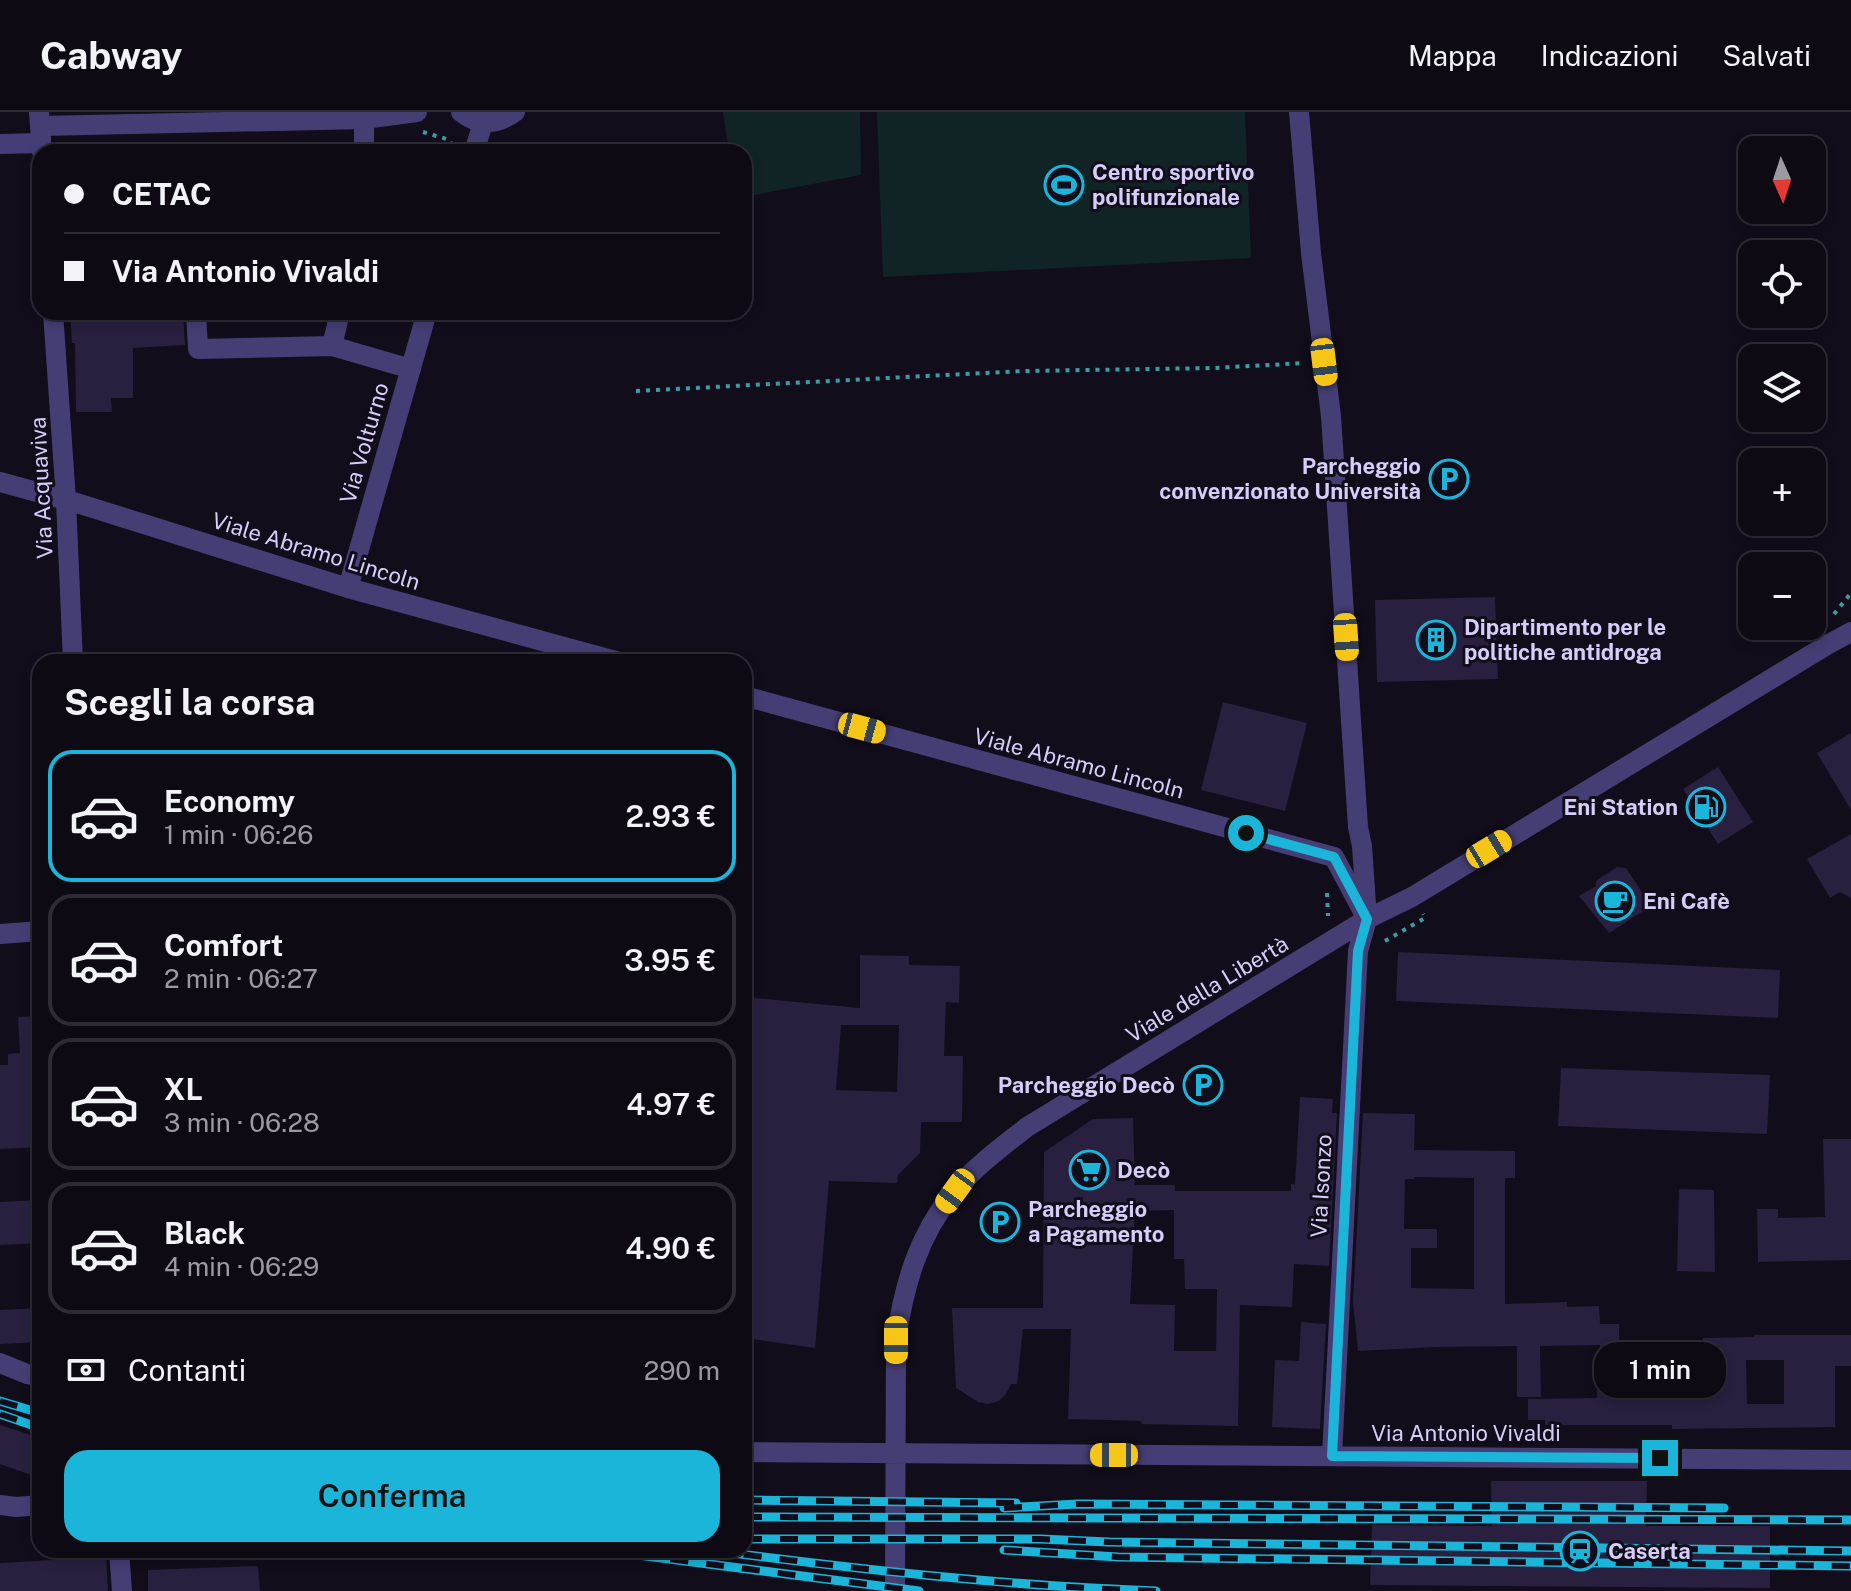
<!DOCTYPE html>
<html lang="it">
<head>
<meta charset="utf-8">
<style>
	:root { --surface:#0d0a14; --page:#1b1822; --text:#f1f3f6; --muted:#9a9aa0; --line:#2d2b34; --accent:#1ab5d9 }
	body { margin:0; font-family:"Public Sans",sans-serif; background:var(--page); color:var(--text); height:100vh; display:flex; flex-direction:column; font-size:30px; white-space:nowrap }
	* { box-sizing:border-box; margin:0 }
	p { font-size:26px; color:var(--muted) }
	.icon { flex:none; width:44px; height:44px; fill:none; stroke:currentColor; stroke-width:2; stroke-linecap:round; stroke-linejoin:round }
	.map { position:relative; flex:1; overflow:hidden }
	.drawer { position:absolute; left:32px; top:542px; width:720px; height:904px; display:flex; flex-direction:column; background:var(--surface); border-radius:24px; box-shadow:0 4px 12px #0003,0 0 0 2px var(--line) }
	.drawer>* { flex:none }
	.banner { position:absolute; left:32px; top:32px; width:720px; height:176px; border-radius:24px; box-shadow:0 4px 12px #0003,0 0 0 2px var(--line); display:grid; align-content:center; height:176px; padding:0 32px; background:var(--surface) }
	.needle { width:52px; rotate:177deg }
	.buttons { position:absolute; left:1738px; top:24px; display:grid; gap:16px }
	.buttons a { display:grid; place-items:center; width:88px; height:88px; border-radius:16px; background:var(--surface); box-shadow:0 4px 12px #0003,0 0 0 2px var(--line); font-size:40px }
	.end { position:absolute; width:36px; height:36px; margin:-18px; border:10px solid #1ab5d9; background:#111; box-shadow:0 0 0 4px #111 }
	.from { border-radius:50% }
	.bubble { position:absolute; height:56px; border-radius:24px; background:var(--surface); box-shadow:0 4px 12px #0003,0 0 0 2px var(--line); font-size:26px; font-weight:600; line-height:56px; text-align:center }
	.car { position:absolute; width:24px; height:48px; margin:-24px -12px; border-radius:10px; box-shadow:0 0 6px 2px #0007; background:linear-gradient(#f5c518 24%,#345 0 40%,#f5c518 0 76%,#345 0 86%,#f5c518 0) }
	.banner b { display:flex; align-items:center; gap:28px; height:76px; font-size:30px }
	.banner b+b { border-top:2px solid var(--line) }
	.banner i { width:20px; height:20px; background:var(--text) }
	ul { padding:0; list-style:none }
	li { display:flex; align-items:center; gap:24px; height:132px; margin:0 16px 12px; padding:0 16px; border:4px solid var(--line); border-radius:24px }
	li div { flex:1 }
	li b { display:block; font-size:30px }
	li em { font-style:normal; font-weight:600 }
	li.current { border-color:var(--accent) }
	li>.icon { width:72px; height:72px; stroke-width:1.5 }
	h2 { padding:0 32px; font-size:36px; line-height:96px }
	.pay { display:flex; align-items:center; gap:20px; height:88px; padding:0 32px; font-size:30px }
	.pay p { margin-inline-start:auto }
	.action { display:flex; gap:16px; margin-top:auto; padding:16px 32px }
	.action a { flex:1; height:92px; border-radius:24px; background:var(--accent); color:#111; font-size:32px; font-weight:600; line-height:92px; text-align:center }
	header { display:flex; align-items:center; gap:48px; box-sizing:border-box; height:112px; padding:0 40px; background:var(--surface); border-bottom:2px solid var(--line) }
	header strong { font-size:38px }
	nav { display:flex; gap:44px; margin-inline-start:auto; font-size:28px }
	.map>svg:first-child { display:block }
	.green { fill:#112425 }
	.building { fill:#28203e; fill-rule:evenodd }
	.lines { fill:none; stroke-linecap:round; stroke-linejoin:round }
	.path { stroke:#3a9ea1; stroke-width:4; stroke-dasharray:4 6; stroke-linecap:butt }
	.minor { stroke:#453e75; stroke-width:20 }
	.tertiary { stroke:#453e75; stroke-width:20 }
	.rail-casing { stroke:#1ab5d9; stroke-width:9 }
	.rail { stroke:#110d1b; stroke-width:6; stroke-dasharray:18; stroke-linecap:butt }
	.route { stroke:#1ab5d9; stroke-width:10 }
	.labels { text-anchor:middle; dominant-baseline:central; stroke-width:6; stroke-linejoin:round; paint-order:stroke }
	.poi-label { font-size:22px; font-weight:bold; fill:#d6cef9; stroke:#110d1b; text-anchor:start }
	.street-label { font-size:22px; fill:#d6cef9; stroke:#110d1b }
</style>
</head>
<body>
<header>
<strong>Cabway</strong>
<nav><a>Mappa</a><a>Indicazioni</a><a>Salvati</a></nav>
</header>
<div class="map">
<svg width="1851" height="1479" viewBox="0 0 1851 1479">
	<rect width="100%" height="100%" fill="#110d1b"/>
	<!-- green -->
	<path class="green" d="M723,0H860L861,63L744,85V40H729Z
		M877,0H1245L1251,146L883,165Z"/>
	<!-- building -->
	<path class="building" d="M70,200H183L185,233L133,236V286H111L112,300H76L75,231H72Z
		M1495,485L1498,567L1377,570L1375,488Z
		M1223,590L1307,611L1285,699L1201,678Z
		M1851,621V698L1817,641Z
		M1718,655L1753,710L1718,732L1683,677Z
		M1851,722V786L1840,780L1830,786L1807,747Z
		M1617,755L1626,756L1651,794L1609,821L1579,784L1596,774V769Z
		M1398,840L1780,858L1778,906L1396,889Z
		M860,843L909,844V853L960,854L959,891L946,890L944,944H963L962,1010H921L920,1041L898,1063L897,1071L829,1069L815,1236L744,1226V1054L753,968L744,967V885L860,896ZM841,913H899L897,980L836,978Z
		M40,904V1035L0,1037V953H8V942L20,941L18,905Z
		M1561,956L1770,963L1767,1022L1558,1014Z
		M1300,985L1333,987L1332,1001H1337L1329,1154L1294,1152L1292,1195L1240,1193L1238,1314L1141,1312L1142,1309L1068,1307L1071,1217H1023L1017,1272H1011L1006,1282L999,1289L988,1292L978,1290L956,1276L952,1196H1043L1044,1040L1093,1007L1133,1006L1135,1073H1175V1079H1291V1072L1295,1073ZM1174,1098V1147H1184L1185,1177H1217L1216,1239H1174L1175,1193L1130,1192L1135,1099Z
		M1363,1001L1415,1002L1414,1038L1515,1039V1066H1505V1192L1567,1190V1195L1599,1194L1600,1212H1619V1228H1643V1270H1666V1277H1704L1703,1226L1754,1225V1223H1851V1254H1835V1315L1672,1317V1313H1545V1308H1528V1287L1597,1286V1273H1599L1600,1233L1540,1234L1541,1285H1517V1234L1436,1235L1358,1239L1353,1190ZM1414,1065L1474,1066V1177L1411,1176V1136H1437V1117H1404L1405,1067H1414ZM1746,1248H1784V1292H1747Z
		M1823,1027H1851V1148L1758,1150L1757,1097H1778V1106L1825,1105Z
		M1679,1077L1714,1078L1715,1160L1677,1159Z
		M40,1088V1131L0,1133V1090Z
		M40,1196V1230L0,1232V1198Z
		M1301,1210L1326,1212L1320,1317L1272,1315L1275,1248L1299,1249Z
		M0,1313L40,1326V1366L0,1352Z
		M1491,1369H1647L1646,1414H1770V1476L1370,1473L1372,1413L1492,1414Z
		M106,1445L108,1479H0V1451Z
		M258,1454L260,1479H148V1458Z"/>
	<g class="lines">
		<!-- path -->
		<path class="path" d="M423,20L450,28L452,35
			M636,279L1023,259L1214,256L1305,251
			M1834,502L1851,481
			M1327,781L1328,804
			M1385,829L1425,806L1423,802"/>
		<!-- minor -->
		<path class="minor" d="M461,0C478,14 497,13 515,0
			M1299,0L1311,141L1331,304L1358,715L1362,734L1367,807
			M364,7V40
			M40,14L364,7L417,0
			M0,32L41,31
			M474,40L483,11
			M196,200L198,237L332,234
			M340,200L332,234L411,257
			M348,476L427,200"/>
		<!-- tertiary -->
		<path class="tertiary" d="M39,0L42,40
			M53,200L66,388L73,550
			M0,370L80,392L348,476L619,550
			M744,584L1334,745L1367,807
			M0,822L40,819
			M0,1251L27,1262L40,1264
			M744,1340L1851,1348
			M1332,1344L1358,839L1367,807
			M0,1393L16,1395L40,1393
			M119,1438L122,1479
			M895,1479L896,1228C904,1173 918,1124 953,1081C974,1055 1002,1035 1027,1015L1367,807L1412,785L1827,533L1851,520"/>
		<!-- rail casing -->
		<g class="rail-casing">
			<path id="rail" d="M0,1289L40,1301
				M0,1302L40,1316
				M744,1388L1016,1391
				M1004,1396L1078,1392L1724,1396
				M744,1405L1851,1408
				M744,1427H1040L1109,1430L1851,1439
				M599,1438L919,1479
				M708,1438C857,1457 1006,1474 1156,1479
				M1004,1438L1118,1445L1851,1454"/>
		</g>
		<!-- rail -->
		<use href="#rail" class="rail"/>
	</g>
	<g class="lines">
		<!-- route -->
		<path class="route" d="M1246,721L1334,745L1367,807L1358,839L1332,1344L1660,1346"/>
	</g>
	<!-- icons -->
	<defs>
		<g id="stadium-ring" transform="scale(2)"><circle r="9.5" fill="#110d1b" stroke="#1ab5d9" stroke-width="1.5"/><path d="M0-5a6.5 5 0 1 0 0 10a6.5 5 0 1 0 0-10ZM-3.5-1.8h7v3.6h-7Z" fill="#1ab5d9"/></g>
		<g id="parking-ring" transform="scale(2)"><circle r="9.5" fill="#110d1b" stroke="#1ab5d9" stroke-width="1.5"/><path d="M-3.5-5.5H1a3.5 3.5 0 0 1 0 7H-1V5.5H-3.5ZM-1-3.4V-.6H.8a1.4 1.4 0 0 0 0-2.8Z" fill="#1ab5d9"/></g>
		<g id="building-ring" transform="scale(2)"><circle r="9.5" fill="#110d1b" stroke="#1ab5d9" stroke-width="1.5"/><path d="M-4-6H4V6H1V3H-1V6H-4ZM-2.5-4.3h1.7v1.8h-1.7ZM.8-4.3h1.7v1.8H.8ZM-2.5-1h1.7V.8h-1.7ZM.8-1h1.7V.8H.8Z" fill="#1ab5d9"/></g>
		<g id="fuel-ring" transform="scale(2)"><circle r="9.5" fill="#110d1b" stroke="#1ab5d9" stroke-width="1.5"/><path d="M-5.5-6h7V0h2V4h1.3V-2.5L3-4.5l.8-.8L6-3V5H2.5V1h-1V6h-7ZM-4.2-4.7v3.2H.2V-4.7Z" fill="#1ab5d9"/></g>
		<g id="cafe-ring" transform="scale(2)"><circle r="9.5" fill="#110d1b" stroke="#1ab5d9" stroke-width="1.5"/><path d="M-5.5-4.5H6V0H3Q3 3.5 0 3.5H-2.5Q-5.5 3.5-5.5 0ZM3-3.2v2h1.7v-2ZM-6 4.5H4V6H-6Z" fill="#1ab5d9"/></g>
		<g id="supermarket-ring" transform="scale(2)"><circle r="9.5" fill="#110d1b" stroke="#1ab5d9" stroke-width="1.5"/><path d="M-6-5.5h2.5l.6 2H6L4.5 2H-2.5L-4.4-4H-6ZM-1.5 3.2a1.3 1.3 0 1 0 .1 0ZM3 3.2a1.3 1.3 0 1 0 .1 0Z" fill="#1ab5d9"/></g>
		<g id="station-ring" transform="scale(2)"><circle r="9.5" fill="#110d1b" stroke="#1ab5d9" stroke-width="1.5"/><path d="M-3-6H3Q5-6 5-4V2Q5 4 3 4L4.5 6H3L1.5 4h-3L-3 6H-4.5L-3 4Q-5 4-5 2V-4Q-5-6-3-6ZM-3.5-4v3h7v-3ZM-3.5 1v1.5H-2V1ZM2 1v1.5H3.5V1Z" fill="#1ab5d9"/></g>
	</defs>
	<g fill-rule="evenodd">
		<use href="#stadium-ring" x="1064" y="73"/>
		<use href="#parking-ring" x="1449" y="367"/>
		<use href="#building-ring" x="1436" y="528"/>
		<use href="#fuel-ring" x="1706" y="695"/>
		<use href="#cafe-ring" x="1615" y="789"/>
		<use href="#parking-ring" x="1203" y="973"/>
		<use href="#supermarket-ring" x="1089" y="1058"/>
		<use href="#parking-ring" x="1000" y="1110"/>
		<use href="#station-ring" x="1580" y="1439"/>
	</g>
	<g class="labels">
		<!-- poi labels -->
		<g class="poi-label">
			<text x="1092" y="60">Centro sportivo<tspan x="1092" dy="25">polifunzionale</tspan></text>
			<text x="1421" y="354" text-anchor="end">Parcheggio<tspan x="1421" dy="25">convenzionato Università</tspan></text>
			<text x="1464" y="515">Dipartimento per le<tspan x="1464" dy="25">politiche antidroga</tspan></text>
			<text x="1678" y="695" text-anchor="end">Eni Station</text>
			<text x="1643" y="789">Eni Cafè</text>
			<text x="1175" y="973" text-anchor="end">Parcheggio Decò</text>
			<text x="1117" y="1058">Decò</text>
			<text x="1028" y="1097">Parcheggio<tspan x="1028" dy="25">a Pagamento</tspan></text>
			<text x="1608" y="1439">Caserta</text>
		</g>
		<!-- street labels -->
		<g class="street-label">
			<text transform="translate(364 331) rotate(-74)">Via Volturno</text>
			<text transform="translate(41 376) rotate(-93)">Via Acquaviva</text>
			<text transform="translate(316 439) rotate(17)">Viale Abramo Lincoln</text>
			<text transform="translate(1079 651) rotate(15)">Viale Abramo Lincoln</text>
			<text transform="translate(1207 877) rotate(-31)">Viale della Libertà</text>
			<text transform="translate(1321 1074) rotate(-87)">Via Isonzo</text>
			<text x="1466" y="1321">Via Antonio Vivaldi</text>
		</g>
	</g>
</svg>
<div class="buttons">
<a><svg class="needle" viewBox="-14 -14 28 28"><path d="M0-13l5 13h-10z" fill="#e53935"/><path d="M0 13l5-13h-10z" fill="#9a9aa0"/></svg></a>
<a><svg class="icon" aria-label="locate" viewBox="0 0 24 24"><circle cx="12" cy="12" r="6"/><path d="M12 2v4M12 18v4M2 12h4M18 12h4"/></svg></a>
<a><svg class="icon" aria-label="layers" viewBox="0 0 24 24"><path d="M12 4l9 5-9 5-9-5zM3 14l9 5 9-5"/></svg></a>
<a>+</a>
<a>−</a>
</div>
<i class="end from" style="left:1246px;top:721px"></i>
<i class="end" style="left:1660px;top:1346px"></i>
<div class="bubble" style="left:1594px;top:1230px;width:132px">1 min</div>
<i class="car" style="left:1324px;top:250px;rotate:173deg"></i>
<i class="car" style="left:1346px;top:525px;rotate:176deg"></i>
<i class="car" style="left:862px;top:616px;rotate:105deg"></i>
<i class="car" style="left:1489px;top:737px;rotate:59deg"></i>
<i class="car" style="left:955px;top:1079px;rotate:216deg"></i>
<i class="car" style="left:896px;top:1228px;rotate:180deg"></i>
<i class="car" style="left:1114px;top:1343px;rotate:270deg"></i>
<div class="banner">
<b><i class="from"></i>CETAC</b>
<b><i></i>Via Antonio Vivaldi</b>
</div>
<section class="drawer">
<h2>Scegli la corsa</h2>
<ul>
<li class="current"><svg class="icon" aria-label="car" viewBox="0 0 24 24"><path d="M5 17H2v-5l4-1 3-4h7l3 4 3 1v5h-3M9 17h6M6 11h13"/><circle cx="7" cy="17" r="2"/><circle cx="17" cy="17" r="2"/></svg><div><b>Economy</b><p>1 min · 06:26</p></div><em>2.93 €</em></li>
<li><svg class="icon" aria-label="car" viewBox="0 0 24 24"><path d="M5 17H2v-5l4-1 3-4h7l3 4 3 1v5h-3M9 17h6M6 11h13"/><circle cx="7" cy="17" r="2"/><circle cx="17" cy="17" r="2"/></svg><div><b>Comfort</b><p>2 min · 06:27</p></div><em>3.95 €</em></li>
<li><svg class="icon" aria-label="car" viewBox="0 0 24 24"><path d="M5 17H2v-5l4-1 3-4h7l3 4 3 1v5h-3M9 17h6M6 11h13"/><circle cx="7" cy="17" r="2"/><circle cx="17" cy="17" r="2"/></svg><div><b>XL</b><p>3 min · 06:28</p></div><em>4.97 €</em></li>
<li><svg class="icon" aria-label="car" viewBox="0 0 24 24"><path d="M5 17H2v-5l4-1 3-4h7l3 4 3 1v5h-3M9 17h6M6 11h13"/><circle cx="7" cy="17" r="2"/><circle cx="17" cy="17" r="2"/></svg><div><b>Black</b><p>4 min · 06:29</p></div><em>4.90 €</em></li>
</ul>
<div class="pay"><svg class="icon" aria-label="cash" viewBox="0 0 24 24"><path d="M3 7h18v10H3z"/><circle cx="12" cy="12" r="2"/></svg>Contanti<p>290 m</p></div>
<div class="action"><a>Conferma</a></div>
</section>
</div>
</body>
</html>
